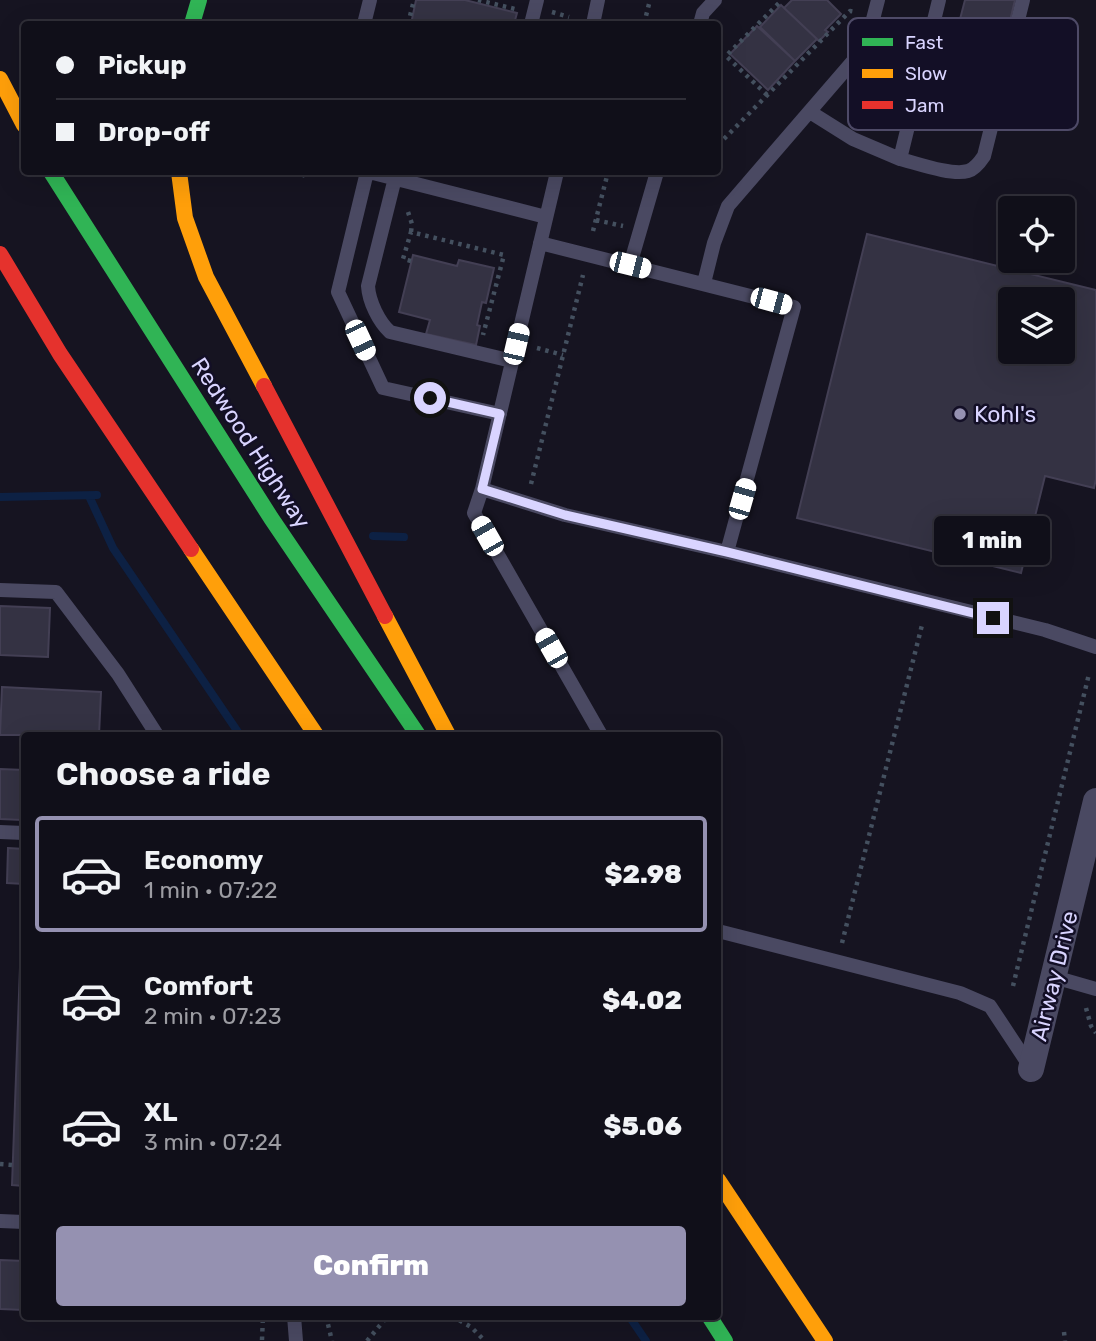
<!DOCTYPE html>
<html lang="en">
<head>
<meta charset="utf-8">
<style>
	:root { --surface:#100f19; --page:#1e1d26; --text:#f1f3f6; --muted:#9c9ca2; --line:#302f38; --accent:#9591b1 }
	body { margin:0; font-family:Rubik,sans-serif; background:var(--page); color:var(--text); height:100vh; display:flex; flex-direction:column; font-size:26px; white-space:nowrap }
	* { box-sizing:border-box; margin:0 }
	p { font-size:23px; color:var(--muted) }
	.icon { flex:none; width:38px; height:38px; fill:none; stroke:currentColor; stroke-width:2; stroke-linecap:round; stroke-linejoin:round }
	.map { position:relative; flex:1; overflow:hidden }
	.sheet { position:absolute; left:21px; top:732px; width:700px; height:588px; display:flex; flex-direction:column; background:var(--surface); border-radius:7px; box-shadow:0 7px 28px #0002,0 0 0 2px var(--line) }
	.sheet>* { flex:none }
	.top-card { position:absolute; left:21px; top:21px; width:700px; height:154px; border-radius:7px; box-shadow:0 7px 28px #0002,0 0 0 2px var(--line); display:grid; align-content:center; height:154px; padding:0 35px; background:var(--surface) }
	.controls { position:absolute; left:998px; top:196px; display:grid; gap:14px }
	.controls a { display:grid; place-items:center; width:77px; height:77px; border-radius:7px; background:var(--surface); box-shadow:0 7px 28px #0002,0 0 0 2px var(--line); font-size:35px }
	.end { position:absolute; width:32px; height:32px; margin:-16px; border:9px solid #d9d4ff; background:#111; box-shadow:0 0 0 4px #111 }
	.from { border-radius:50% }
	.bubble { position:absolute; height:49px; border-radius:7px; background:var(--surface); box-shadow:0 7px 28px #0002,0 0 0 2px var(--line); font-size:23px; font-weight:800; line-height:49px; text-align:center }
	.car { position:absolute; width:21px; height:42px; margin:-21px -10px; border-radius:9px; box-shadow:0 0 5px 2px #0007; background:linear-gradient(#fff 24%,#345 0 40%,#fff 0 76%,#345 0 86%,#fff 0) }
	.top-card b { display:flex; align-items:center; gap:24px; height:66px; font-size:26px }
	.top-card b+b { border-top:2px solid var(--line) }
	.top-card i { width:18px; height:18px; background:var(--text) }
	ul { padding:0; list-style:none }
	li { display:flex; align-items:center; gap:21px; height:116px; margin:0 14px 10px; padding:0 21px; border:4px solid transparent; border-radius:7px }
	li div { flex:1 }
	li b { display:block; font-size:26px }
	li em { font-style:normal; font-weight:800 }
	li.current { border-color:var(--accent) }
	li>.icon { width:63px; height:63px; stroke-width:1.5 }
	h2 { padding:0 35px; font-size:32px; line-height:84px }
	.action { display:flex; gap:14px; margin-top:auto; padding:14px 35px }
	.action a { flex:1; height:80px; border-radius:7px; background:var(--accent); color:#fff; font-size:28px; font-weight:800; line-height:80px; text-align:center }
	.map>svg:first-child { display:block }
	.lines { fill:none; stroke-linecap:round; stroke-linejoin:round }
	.stream { stroke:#0d2144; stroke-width:8 }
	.building { fill:#343243; stroke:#433f54; stroke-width:2; fill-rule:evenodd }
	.path { stroke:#44505f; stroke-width:4.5; stroke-dasharray:3.5 5; stroke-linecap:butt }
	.lane { stroke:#4a4962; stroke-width:14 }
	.street { stroke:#4a4962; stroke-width:26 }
	.fast { stroke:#30b455; stroke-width:16 }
	.slow { stroke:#ff9f0a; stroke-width:16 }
	.jam { stroke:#e5322d; stroke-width:16 }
	.route { stroke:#d9d4ff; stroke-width:9 }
	.poi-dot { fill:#9591b1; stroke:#130f26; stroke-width:2.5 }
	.labels { text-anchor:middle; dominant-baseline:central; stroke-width:5; stroke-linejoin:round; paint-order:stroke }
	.poi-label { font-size:23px; fill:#d9d4ff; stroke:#130f26; text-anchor:start }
	.street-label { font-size:23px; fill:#d9d4ff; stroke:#130f26 }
	.key { fill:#130f26; stroke:#4e4a67; stroke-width:2 }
	.key-label { font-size:19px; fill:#d9d4ff }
</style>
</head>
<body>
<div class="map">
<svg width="1096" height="1341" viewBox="0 0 1096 1341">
	<rect width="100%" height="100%" fill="#161421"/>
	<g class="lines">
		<!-- stream -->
		<path class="stream" d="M89,496L113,548L240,735
			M0,497L97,495
			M373,536L404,537
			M629,1316L646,1341"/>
	</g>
	<!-- building -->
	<path class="building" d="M416,0H465L517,13L514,24H411Z
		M792,0H827L841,14L825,30L828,32L819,41L784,8Z
		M965,0H1015L1001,58L953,46Z
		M781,5L817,39L795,61L760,27Z
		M757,26L795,61L768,90L730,54Z
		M867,234L1096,290V479L1094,488L1045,476L1021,573L797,518ZM1010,299H1062V352H1010Z
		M413,255L457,266L459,260L494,268L486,303L482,302L477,325L480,326L476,345L426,334L430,320L399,312Z
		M0,606L50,608L48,657L0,655Z
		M2,687L101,692L99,735H0Z
		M0,769L24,770L22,820L0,819Z
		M8,848L24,849V884L7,883Z
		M22,913H24V1186L12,1185Z
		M0,1260L24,1261V1310L0,1309Z"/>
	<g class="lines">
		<!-- path -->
		<path class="path" d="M478,0L515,9
			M552,12L569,17
			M408,24L414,0
			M644,24L650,0
			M767,95L726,56L782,0
			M718,145L850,11L856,12
			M302,177L304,172
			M408,212L412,224L411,232
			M596,220L623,226
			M593,231L608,172
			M411,261L403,259L411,232L504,255L483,335
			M537,348L563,355
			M531,484L583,275
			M842,943L922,625
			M1013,986L1089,674
			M1086,1008L1091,1026L1096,1033
			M0,1164L13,1165
			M326,1316L332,1341
			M452,1316L471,1327L485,1341
			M1064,1332L1065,1341
			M262,1340L263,1316
			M367,1341L386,1318L393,1316"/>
		<!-- lane -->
		<path class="lane" d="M364,24L370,0
			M531,24L537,0
			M593,24L598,0
			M700,24L703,13L715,0
			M810,112L853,139L900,159L939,0
			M900,159C916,163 952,176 968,171C975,169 980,162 984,156L1023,0
			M367,172L338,292L383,388L500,414
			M369,172L546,217
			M395,178L368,286C369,302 379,322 390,332L512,361
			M540,243L794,307L727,552L1045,630L1096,647
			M630,265L657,172
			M704,283L714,243L728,206L866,46L878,0
			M482,489L557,172
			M0,590L56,592L118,674L157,735
			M601,735L474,513L482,489L565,515L727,552
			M0,832L24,833
			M718,931L960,993L990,1006L1031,1068
			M1054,977L1096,989
			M0,1221L24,1222
			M294,1316L296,1341"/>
		<!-- street -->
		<path class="street" d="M1031,1069L1096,801"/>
		<!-- fast -->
		<path class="fast" d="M192,24L199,0
			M51,172L271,518L418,735
			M709,1316L725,1341"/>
		<!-- slow -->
		<path class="slow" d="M0,79L24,125
			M179,172L185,218L206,277L264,386
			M191,549L316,735
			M385,616L448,735
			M718,1180L825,1341"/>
		<!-- jam -->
		<path class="jam" d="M0,254L60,354L191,549
			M264,386L385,616"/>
	</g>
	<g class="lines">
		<!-- route -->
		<path class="route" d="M430,398L500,414L482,489L565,515L727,552L993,618"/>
	</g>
	<!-- markers -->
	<circle class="poi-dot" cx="960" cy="414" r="7"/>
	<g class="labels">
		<!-- poi labels -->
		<g class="poi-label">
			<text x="974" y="414">Kohl's</text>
		</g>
		<!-- street labels -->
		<g class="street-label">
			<text transform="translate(251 443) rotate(57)">Redwood Highway</text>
			<text transform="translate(1054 976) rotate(-76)">Airway Drive</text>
		</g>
	</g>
	<!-- legend -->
	<rect x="848" y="18" width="230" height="112" rx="10" class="key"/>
	<rect x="862" y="38" width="31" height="8" fill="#30b455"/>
	<rect x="862" y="69" width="31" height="9" fill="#ff9f0a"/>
	<rect x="862" y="101" width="31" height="8" fill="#e5322d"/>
	<g class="key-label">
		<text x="905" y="49">Fast</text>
		<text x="905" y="80">Slow</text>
		<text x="905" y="112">Jam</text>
	</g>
</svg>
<div class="controls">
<a><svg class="icon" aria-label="locate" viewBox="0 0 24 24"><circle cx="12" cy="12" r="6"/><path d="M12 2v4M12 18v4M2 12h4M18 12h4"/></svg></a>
<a><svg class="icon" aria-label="layers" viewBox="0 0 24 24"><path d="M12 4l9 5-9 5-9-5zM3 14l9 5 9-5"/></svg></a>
</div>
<i class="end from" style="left:430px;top:398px"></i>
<i class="end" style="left:993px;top:618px"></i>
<div class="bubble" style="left:934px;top:516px;width:116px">1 min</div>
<i class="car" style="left:630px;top:265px;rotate:104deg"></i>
<i class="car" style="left:771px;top:301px;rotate:105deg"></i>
<i class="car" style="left:360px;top:340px;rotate:155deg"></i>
<i class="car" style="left:516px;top:344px;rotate:13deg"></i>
<i class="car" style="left:742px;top:499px;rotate:16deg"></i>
<i class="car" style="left:487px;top:536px;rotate:330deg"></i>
<i class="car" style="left:551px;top:648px;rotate:330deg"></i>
<div class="top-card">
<b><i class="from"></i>Pickup</b>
<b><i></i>Drop-off</b>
</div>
<section class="sheet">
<h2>Choose a ride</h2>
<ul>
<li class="current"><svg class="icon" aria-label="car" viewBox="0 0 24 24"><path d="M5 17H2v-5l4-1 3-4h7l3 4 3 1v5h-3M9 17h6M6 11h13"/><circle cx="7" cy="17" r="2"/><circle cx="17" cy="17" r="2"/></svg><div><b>Economy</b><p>1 min · 07:22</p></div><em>$2.98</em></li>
<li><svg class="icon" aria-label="car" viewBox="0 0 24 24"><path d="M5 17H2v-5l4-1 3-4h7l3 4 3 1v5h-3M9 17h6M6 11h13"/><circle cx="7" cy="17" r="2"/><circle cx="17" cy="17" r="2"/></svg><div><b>Comfort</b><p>2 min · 07:23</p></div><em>$4.02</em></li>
<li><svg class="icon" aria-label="car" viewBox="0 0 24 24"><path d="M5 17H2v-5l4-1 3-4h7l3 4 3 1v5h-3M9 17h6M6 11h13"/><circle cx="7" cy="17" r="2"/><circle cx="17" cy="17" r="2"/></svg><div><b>XL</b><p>3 min · 07:24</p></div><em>$5.06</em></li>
</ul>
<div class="action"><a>Confirm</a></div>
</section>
</div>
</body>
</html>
